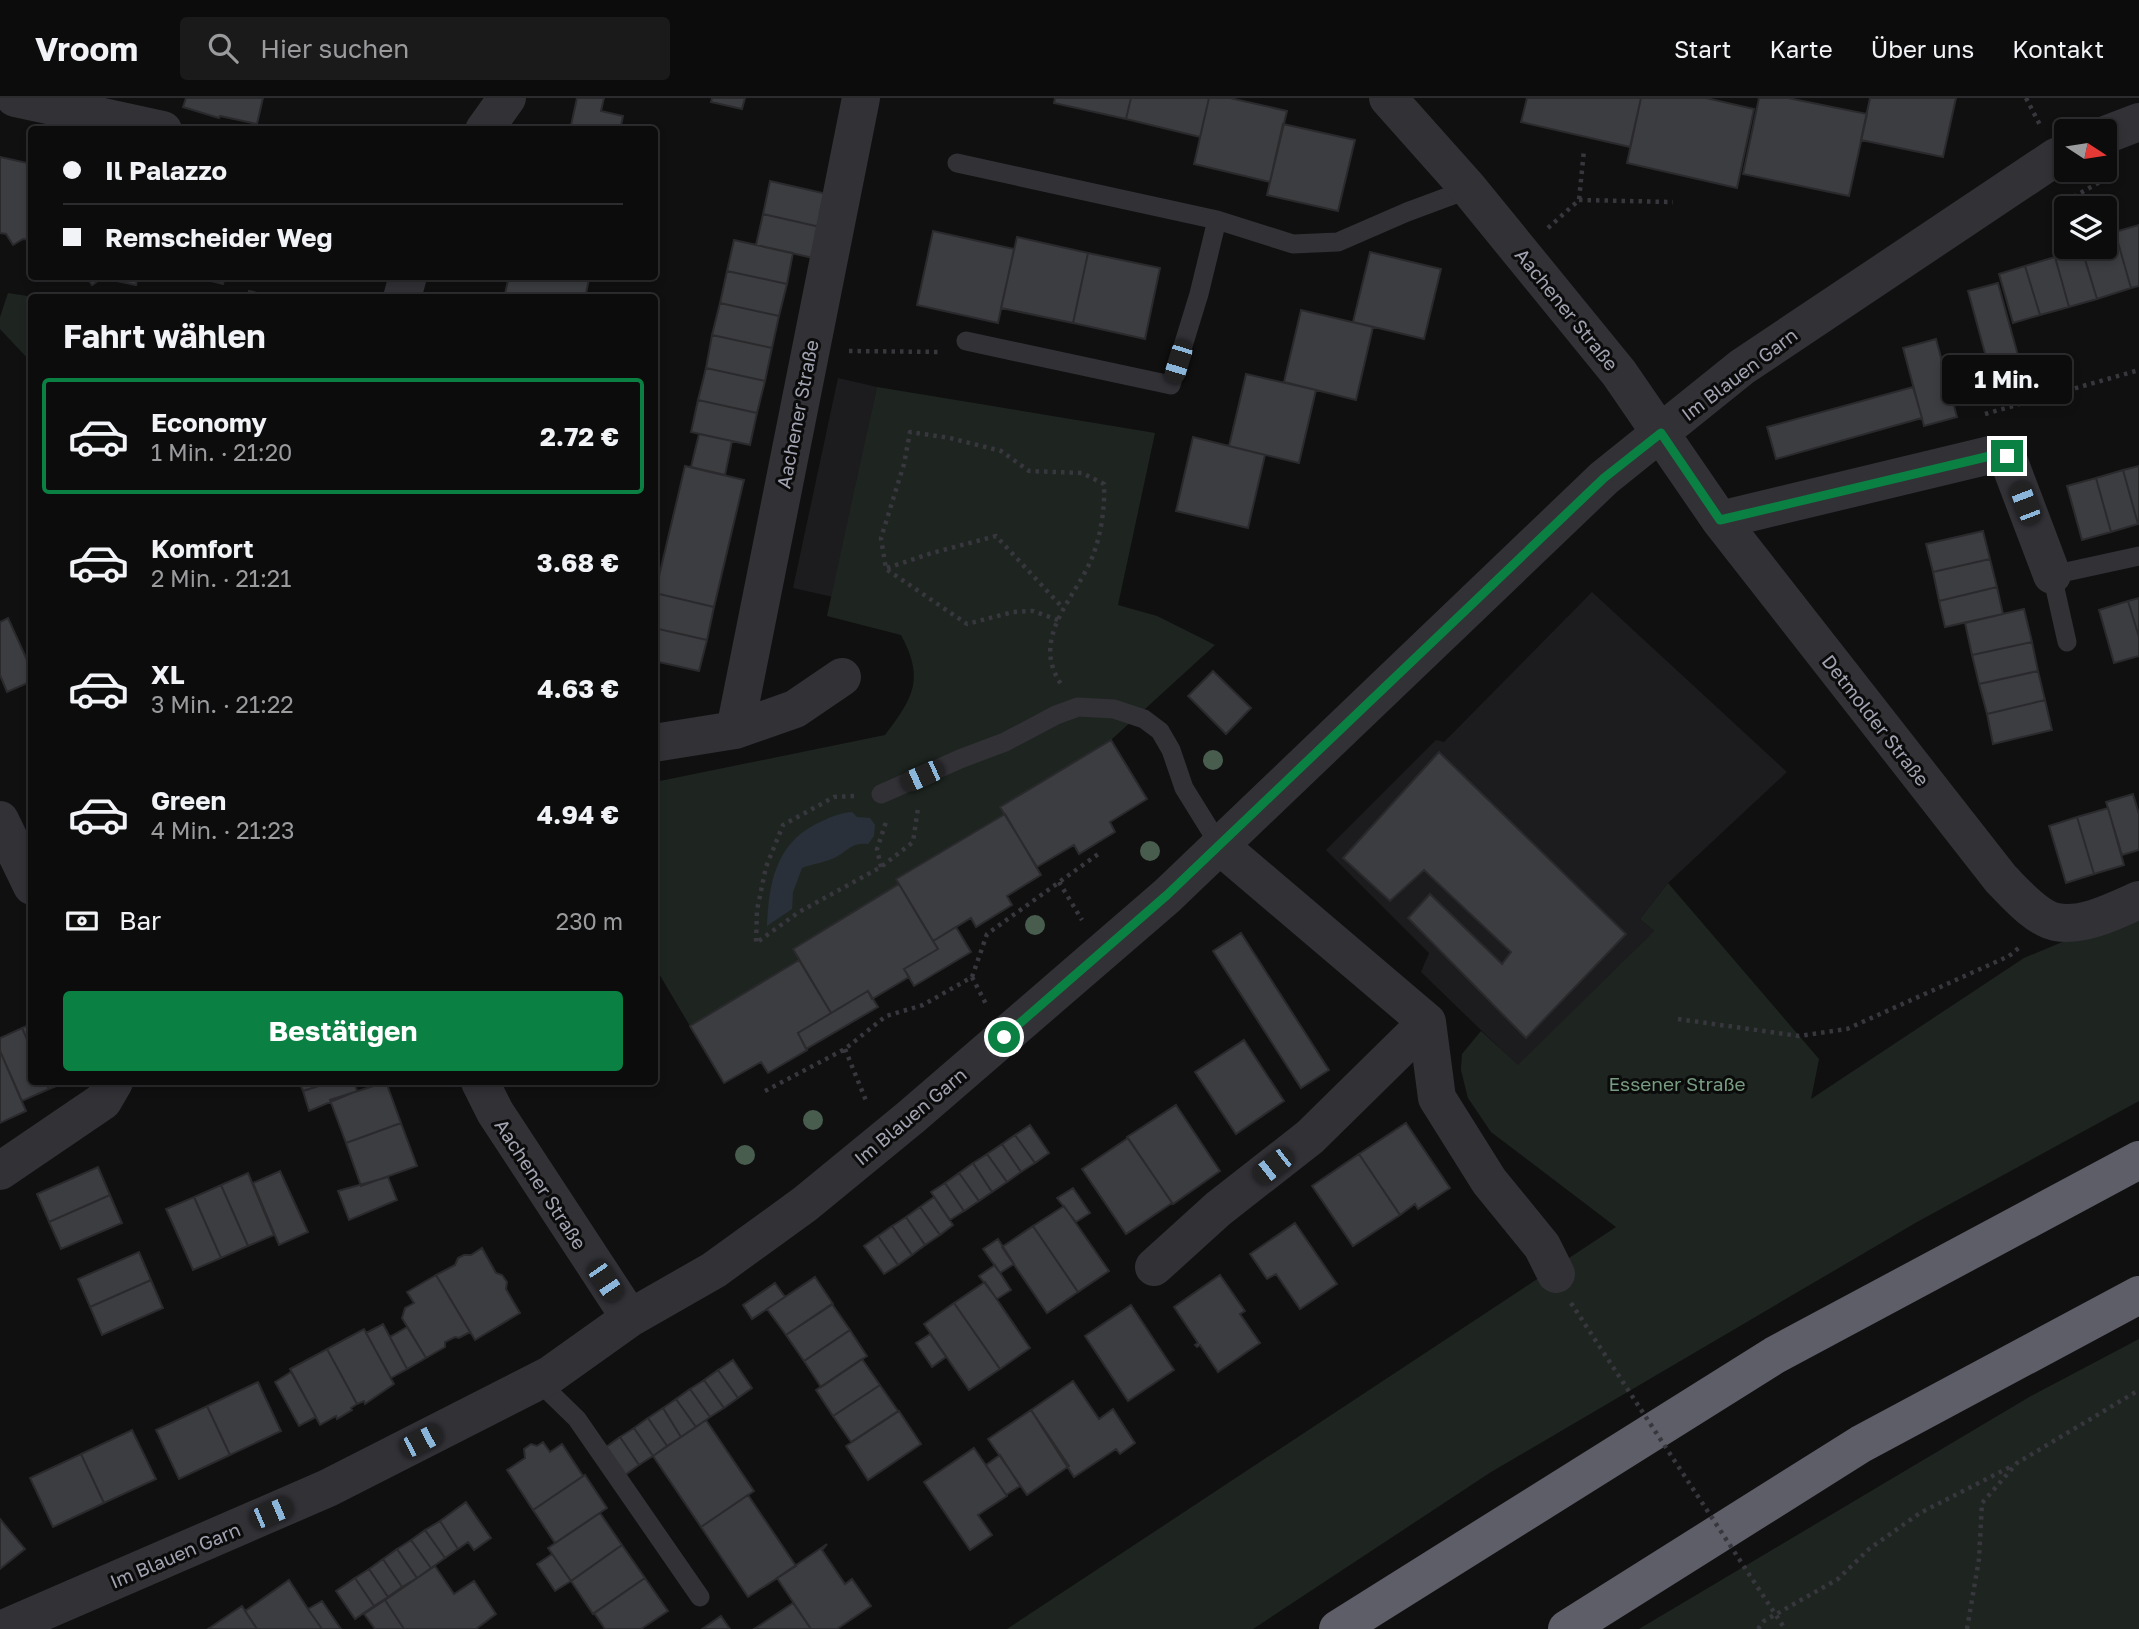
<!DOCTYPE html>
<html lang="de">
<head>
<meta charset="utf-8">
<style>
	:root { --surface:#0c0c0d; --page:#1a1a1b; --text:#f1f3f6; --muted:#9a9b9d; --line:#2c2c2e; --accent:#0b8043 }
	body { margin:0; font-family:"Golos Text",sans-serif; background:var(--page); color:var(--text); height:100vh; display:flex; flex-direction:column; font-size:26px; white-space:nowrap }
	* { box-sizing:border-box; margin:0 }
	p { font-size:23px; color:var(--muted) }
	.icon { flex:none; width:38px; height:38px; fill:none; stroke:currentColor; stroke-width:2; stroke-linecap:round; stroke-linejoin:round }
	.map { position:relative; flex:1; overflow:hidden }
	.drawer { position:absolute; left:28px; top:196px; width:630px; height:791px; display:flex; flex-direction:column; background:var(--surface); border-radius:7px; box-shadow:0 4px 10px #0003,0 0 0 2px var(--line) }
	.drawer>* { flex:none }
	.guide { position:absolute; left:28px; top:28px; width:630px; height:154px; border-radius:7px; box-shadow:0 4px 10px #0003,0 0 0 2px var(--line); display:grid; align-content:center; height:154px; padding:0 35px; background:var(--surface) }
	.needle { width:46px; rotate:102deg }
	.controls { position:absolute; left:2054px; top:21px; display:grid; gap:14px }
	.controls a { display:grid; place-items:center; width:63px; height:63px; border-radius:7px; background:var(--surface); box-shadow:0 4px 10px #0003,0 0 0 2px var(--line); font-size:35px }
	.end { position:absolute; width:32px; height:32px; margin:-16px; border:9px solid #0b8043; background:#fff; box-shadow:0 0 0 4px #fff }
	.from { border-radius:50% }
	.bubble { position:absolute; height:49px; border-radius:7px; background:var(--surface); box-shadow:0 4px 10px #0003,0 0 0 2px var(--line); font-size:23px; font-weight:700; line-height:49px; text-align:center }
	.car { position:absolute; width:21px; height:42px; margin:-21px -10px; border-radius:9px; box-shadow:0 0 5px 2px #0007; background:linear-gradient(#222 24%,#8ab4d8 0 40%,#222 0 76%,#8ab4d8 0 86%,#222 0) }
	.guide b { display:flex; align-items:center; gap:24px; height:66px; font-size:26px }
	.guide b+b { border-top:2px solid var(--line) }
	.guide i { width:18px; height:18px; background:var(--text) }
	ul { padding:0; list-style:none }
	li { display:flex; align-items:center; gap:21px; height:116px; margin:0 14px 10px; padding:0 21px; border:4px solid transparent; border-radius:7px }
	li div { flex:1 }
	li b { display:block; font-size:26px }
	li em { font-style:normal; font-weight:700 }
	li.active { border-color:var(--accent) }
	li>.icon { width:63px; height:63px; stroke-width:1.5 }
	h2 { padding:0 35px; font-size:32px; line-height:84px }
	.pay { display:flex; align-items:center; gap:18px; height:77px; padding:0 35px; font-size:26px }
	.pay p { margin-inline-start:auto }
	.cta { display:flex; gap:14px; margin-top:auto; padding:14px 35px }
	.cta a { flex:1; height:80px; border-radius:7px; background:var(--accent); color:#fff; font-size:28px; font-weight:700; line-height:80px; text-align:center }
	header { display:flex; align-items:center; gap:42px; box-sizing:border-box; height:98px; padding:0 35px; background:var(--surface); border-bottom:2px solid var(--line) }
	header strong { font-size:33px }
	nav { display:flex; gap:38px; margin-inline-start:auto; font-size:24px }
	.search { width:490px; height:63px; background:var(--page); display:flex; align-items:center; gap:18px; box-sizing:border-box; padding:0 24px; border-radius:7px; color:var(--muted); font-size:26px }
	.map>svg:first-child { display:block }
	.built { fill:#1c1c1e }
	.green { fill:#1e2520 }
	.water { fill:#2a3039 }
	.building { fill:#3c3d41; stroke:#2a2a2d; stroke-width:2 }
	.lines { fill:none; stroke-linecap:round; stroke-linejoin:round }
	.path { stroke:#37373d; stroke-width:4.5; stroke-dasharray:3.5 5; stroke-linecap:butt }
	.lane { stroke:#313136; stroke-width:19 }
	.street { stroke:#313136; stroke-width:38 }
	.highway { stroke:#5d5e67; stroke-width:38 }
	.path-bridge { stroke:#37373d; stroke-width:4.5; stroke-dasharray:3.5 5; stroke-linecap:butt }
	.tree { fill:#495d4f }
	.route { stroke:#0b8043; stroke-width:9 }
	.labels { text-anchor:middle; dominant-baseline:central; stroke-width:6; stroke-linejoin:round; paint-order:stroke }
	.street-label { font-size:19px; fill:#a1a3b1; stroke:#0b0b0c }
	.park-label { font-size:19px; fill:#789c81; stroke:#0b0b0c }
</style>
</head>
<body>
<header>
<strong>Vroom</strong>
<div class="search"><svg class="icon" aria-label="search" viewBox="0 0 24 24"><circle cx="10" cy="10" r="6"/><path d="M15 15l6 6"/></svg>Hier suchen</div>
<nav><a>Start</a><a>Karte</a><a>Über uns</a><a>Kontakt</a></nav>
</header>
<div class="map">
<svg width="2139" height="1531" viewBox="0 0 2139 1531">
	<rect width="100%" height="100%" fill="#101011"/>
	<!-- built -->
	<path class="built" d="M838,280L877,289L833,499L793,490Z
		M1592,494L1787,674L1668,785L1640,821L1654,833L1518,968L1421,874L1429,855L1326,752L1436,642L1444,644Z"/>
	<!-- green -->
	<path class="green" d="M8,195L34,199L32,200L31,264L0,231V219Z
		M877,289L1155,335L1118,507L1157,518L1215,547L1111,642L1005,716L896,781L899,786L793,851L799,862L690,928L655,869V684L885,637C913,600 925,581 901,537L827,518Z
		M1668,785L1819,961L1811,1001L2024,860L2139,812V1003L1917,1124L1491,1374L1253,1531H1007L1616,1129L1491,1034L1468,1000L1461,972L1462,956L1481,933L1518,967L1654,833L1640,821Z
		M2139,1241V1531H1639L2031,1298Z"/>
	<!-- water -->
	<path class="water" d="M852,714L857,719L870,720L875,727L874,738L868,746C852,744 849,752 836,759C827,764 812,766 802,770L793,794L792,811L767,828C769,786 775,747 816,726C829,720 838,715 852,714Z"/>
	<!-- building -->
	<path class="building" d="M186,0H263L257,26L220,18L219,20L183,9Z
		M577,0H604L601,13L623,18L620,32H570Z
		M712,0H745L742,11L711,4Z
		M1055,0H1131L1126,21L1054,5Z
		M1131,0H1209L1200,39L1126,21Z
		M1209,0H1230L1287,13L1270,84L1194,66Z
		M1527,0H1641L1630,49L1521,24Z
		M1641,0H1706L1754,11L1737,90L1627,65Z
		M1759,0H1788L1867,16L1849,98L1743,76Z
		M1870,0H1956L1943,59L1861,42Z
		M1283,26L1355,42L1338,113L1267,97Z
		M0,59L32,66V142L23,141L13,147L6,136L0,135Z
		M770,83L827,96L820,129L763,116Z
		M763,116L820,129L813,160L756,147Z
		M2139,127V188L2131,190L2115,134Z
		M933,133L1014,151L998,225L917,207Z
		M2115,134L2131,190L2097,201L2081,149H2105V137Z
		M1017,139L1088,155L1073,225L1001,210Z
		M734,142L793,155L787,186L727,173Z
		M2082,151L2097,201L2069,209L2055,159Z
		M1370,154L1441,171L1424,241L1353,224Z
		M1088,155L1160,170L1145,241L1073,225Z
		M2055,159L2069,209L2040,217L2025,168Z
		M2025,168L2040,217L2013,225L1999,176Z
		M727,173L787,186L779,218L720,205Z
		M86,178H138L136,187L102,180L92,187Z
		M192,178H225L223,186Z
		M509,178H597L596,182L589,181L585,200H504Z
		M1998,185L2027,290L1997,299L1968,193Z
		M249,193L279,200H247Z
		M720,205L779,218L772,250L712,237Z
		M1301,212L1373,229L1356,302L1284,284Z
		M712,237L772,250L765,283L706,270Z
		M1936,241L1957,319L1924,328L1903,250Z
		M706,270L765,283L757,315L698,302Z
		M1246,276L1316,292L1299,365L1229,348Z
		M1913,289L1922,320L1776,361L1767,329Z
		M698,302L757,315L750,347L691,334Z
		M699,336L732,343L725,377L691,369Z
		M1193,339L1265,357L1248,430L1176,413Z
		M685,368L744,382L714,509L655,495Z
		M2139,368V426H2138L2123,372Z
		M2123,372L2138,426L2111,434L2096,380Z
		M2096,380L2111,434L2082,442L2067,388Z
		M1983,433L1990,461L1933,474L1926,446Z
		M1990,461L1997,489L1939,503L1933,474Z
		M1997,489L2003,516L1945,529L1939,503Z
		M655,495L714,509L707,542L654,530Z
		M2139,500V539L2128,503Z
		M2128,503L2139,539V558L2114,565L2099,512Z
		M2024,511L2032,544L1972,557L1965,525Z
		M8,520L32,573V583L7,594L0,577V524Z
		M654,530L707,542L699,573L654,563Z
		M2032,544L2038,573L1979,586L1972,557Z
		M1213,573L1251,610L1226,636L1188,598Z
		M2038,573L2045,602L1987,616L1979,586Z
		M2045,602L2052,632L1993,646L1987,616Z
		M1111,642L1147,701L1110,724L1115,734L1079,756L1074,747L1037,769L1000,709Z
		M1439,654L1626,836L1526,940L1408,820L1430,796L1502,866L1511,854L1424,772L1390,803L1343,760Z
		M2133,696L2139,716V752L2122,757L2106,704Z
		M2108,710L2124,767L2094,776L2077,719Z
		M1005,716L1041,777L1007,798L1012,807L976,829L971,820L933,843L896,781Z
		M2077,719L2094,776L2066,785L2049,728Z
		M899,786L938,851L904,871L909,879L872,901L868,893L831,915L793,851Z
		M956,829L971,854L914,888L904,871L938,851L933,843Z
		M1241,835L1329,972L1301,990L1213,853Z
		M799,862L831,915L798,935L807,952L768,975L761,964L724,985L690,928Z
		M868,893L878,909L806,951L798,935Z
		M32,926V952L22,930Z
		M22,930L32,952V984H45L49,991L22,1003L0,953V940Z
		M1244,942L1284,1003L1236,1036L1195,974Z
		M0,953L26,1013L0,1025Z
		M45,984H66L49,991Z
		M299,984H331L303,993Z
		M331,984H354L357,993L309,1013L303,993Z
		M386,984L401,1025L346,1045L330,1002Z
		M1176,1007L1220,1073L1173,1106L1127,1039Z
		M401,1025L417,1068L361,1088L346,1045Z
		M1406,1025L1450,1090L1418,1111L1415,1106L1400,1117L1359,1056Z
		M1030,1027L1049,1055L1035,1065L1015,1037Z
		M1015,1037L1035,1065L1021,1074L1002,1046Z
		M1128,1040L1172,1105L1126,1136L1082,1071Z
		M1002,1046L1021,1074L1007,1084L987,1056Z
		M987,1056L1007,1084L992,1094L973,1065Z
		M1359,1056L1400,1117L1353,1148L1312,1088Z
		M973,1065L992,1094L979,1103L959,1075Z
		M98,1069L110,1097L49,1124L37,1096Z
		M280,1073L308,1134L279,1147L253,1085Z
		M248,1075L274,1137L248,1148L221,1087Z
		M959,1075L979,1103L964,1113L945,1085Z
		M388,1079L397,1102L349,1122L338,1093Z
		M945,1085L964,1113L950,1122L931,1094Z
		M221,1087L248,1148L221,1160L194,1099Z
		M1073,1090L1090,1115L1076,1124L1057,1100Z
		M110,1097L122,1125L61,1151L49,1124Z
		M194,1099L221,1160L193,1172L166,1111Z
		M934,1099L953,1127L940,1137L920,1109Z
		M1064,1108L1109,1173L1078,1194L1033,1128Z
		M920,1109L940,1137L925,1147L906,1119Z
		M906,1119L925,1147L912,1157L892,1128Z
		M1295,1125L1337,1186L1300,1211L1276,1176L1267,1181L1250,1156Z
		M892,1128L912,1157L898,1167L878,1138Z
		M1033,1128L1078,1194L1047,1215L1002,1149Z
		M878,1138L898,1167L884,1176L864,1148Z
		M998,1141L1014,1166L1000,1175L983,1151Z
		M482,1150L496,1175L502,1177L507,1184L506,1191L520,1215L475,1242L436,1177L455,1167L458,1160L464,1157H471Z
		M139,1154L151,1182L90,1209L78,1181Z
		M995,1167L1011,1192L997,1201L979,1178Z
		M436,1177L470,1234L459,1240L455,1239L445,1244V1249L426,1260L402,1220L405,1210L414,1205L407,1194Z
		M1220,1177L1245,1213L1240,1216L1260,1245L1218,1274L1200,1247L1197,1249L1195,1247L1198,1245L1174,1209Z
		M815,1179L833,1206L786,1237L767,1211Z
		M151,1182L163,1210L102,1237L90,1209Z
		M985,1184L1030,1250L1000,1271L954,1205Z
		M775,1185L785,1199L752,1221L743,1207Z
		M954,1205L1000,1271L969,1292L924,1226Z
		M832,1206L850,1232L804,1263L786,1237Z
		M1131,1207L1174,1272L1128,1303L1085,1238Z
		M383,1226L407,1271L391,1280L366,1235Z
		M407,1229L426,1260L407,1271L390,1239Z
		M364,1231L394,1286L365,1306L364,1303L357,1306L327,1251Z
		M850,1232L867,1258L821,1289L804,1263Z
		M930,1236L946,1259L932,1269L916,1245Z
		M327,1251L357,1306L351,1310L352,1312L337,1321L336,1318L320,1327L290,1271Z
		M862,1261L880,1287L833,1318L816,1292Z
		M733,1262L752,1290L738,1300L718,1272Z
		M718,1272L738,1300L724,1310L704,1282Z
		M291,1274L316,1319L299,1328L275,1284Z
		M704,1282L724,1310L710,1319L690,1291Z
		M1073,1283L1099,1321L1113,1311L1135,1345L1120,1356L1116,1351L1074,1379L1031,1312Z
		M258,1284L281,1333L230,1357L207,1308Z
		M880,1287L898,1313L851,1344L833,1318Z
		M690,1291L710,1319L696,1329L676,1301Z
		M676,1301L696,1329L681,1339L663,1310Z
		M207,1308L230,1357L179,1381L156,1332Z
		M663,1310L681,1339L667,1348L648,1320Z
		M1031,1312L1069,1368L1027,1397L988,1341Z
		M899,1313L921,1346L868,1382L846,1348Z
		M648,1320L667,1348L653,1358L634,1330Z
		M706,1322L754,1393L701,1429L653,1358Z
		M634,1330L653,1358L639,1367L620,1339Z
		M132,1332L156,1381L104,1405L81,1356Z
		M620,1339L639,1367L625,1377L606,1349Z
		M543,1344L550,1354L562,1346L583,1378L533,1412L507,1372L525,1360L524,1351L531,1346L537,1348Z
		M974,1350L1007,1398L978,1417L992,1437L970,1452L924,1384Z
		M81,1356L104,1405L53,1429L30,1380Z
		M1000,1357L1020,1388L1006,1397L986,1367Z
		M585,1377L607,1410L555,1445L533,1412Z
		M748,1397L796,1468L748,1499L701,1429Z
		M466,1404L491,1440L474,1452L468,1444L458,1451L440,1423Z
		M600,1415L622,1447L571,1483L548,1450Z
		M0,1421L25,1451L0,1471Z
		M440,1423L458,1451L445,1460L425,1432Z
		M425,1432L445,1460L431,1470L411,1442Z
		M411,1442L431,1470L417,1480L397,1451Z
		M827,1446L822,1452L845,1486L852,1481L871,1508L837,1531H811L777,1480Z
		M622,1447L645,1480L593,1516L571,1483Z
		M397,1451L417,1480L402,1489L383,1461Z
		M552,1456L571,1483L555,1493L537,1466Z
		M383,1461L402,1489L388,1499L369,1471Z
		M435,1468L454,1496L474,1483L496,1516L476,1531H404L385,1502Z
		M369,1471L388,1499L374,1508L355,1480Z
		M355,1480L374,1508L355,1521L336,1493Z
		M645,1480L668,1513L641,1531H605L594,1515Z
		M289,1482L308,1511L322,1531H257L245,1513Z
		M385,1502L404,1531H375L364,1516Z
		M322,1503L341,1531H322L308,1511Z
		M793,1505L811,1531H754Z
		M242,1508L257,1531H208L230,1516Z
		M721,1518L730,1531H702Z"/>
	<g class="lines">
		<!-- path -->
		<path class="path" d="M2026,0L2040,27
			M1579,102L1673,104
			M2066,103L2116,75
			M1548,130L1579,102L1584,52
			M849,253L942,254
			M1985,316L2139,272
			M887,470L932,455L996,438L1063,510
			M1058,522L1033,513L1013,514L967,526L886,471L881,440L904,366L910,334L950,340L1001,353L1029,373L1082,375L1104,386C1105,410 1101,439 1091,462C1074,502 1030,540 1061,586
			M854,698L834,699L783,727L766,769L757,812L756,845L799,814L881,769L913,744L918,710
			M881,769L877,751L886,724
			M1059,784L1082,822
			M972,879L986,906
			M1678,921L1799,938L1847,931L2009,858L2020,849
			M845,951L867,1005
			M765,993L845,951L886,918L923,907L972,879L987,836L1101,754
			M1758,1531L1764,1523L1838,1481L1869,1451L1920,1415L2014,1367
			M1967,1531L1979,1461L1982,1405L2017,1365L2139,1292"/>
		<!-- lane -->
		<path class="lane" d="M957,65L1217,122L1293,146L1338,144L1407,114L1469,91
			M966,243L1171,287L1199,196L1217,122
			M2067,544L2052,477L2139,458
			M881,696L960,661L1005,644L1056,617L1078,609L1114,611L1144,621L1160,633L1171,652L1184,690L1220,748
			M538,1283L577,1321L700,1499"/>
		<!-- street -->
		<path class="street" d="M15,0L163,32
			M1388,0L1469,91L1619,275L1720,422L2001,781C2014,794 2036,820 2056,824C2084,829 2114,813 2139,802
			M484,32L507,0
			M2105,37L2139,24
			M402,200L408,178
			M1720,422L1990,357L2007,358L2052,477
			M735,632L861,0
			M654,645L735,632L795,611L842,579
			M0,722L32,788
			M1220,748L1427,924L1437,1000L1489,1083L1542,1148L1556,1176
			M480,984L495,1014L630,1220
			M0,1073L103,1003L114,984
			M1154,1169L1218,1111L1310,1039L1427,924
			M3,1531L328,1390L550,1277L630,1220L714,1172L805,1106L911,1019L1167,798L1604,380L1742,269L2056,59L2067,54"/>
		<!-- highway -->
		<path class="highway" d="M1338,1531L1775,1257L2139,1062
			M1567,1531L1861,1346L2139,1197"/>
		<!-- path-bridge -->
		<path class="path-bridge" d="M1571,1205L1785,1531"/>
	</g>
	<!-- trees -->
	<g class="tree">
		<circle cx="1213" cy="662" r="10"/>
		<circle cx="1150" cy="753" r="10"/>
		<circle cx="1035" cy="827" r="10"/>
		<circle cx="813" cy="1022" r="10"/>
		<circle cx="745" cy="1057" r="10"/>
	</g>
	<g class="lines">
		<!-- route -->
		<path class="route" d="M1004,939L1167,797L1604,380L1661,335L1720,422L1990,358H2007"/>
	</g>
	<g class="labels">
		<!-- street labels -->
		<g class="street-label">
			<text transform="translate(1567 211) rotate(51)">Aachener Straße</text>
			<text transform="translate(1739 276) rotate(-37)">Im Blauen Garn</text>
			<text transform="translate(797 316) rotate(-79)">Aachener Straße</text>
			<text transform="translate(1876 622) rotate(52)">Detmolder Straße</text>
			<text transform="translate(910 1018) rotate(-40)">Im Blauen Garn</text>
			<text transform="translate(541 1086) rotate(57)">Aachener Straße</text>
			<text transform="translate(175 1457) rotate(-23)">Im Blauen Garn</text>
		</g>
		<!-- park labels -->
		<g class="park-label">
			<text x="1677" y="985">Essener Straße</text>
		</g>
	</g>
</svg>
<div class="controls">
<a><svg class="needle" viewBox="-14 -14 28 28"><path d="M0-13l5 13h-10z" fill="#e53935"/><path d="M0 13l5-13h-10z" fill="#9a9b9d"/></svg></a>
<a><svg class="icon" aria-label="layers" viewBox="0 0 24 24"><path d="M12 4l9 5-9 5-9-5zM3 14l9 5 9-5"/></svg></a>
</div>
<i class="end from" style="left:1004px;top:939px"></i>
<i class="end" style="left:2007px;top:358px"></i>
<div class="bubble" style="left:1942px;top:257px;width:130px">1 Min.</div>
<i class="car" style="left:1178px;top:264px;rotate:197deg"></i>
<i class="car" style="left:2025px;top:405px;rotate:339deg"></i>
<i class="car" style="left:922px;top:678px;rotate:246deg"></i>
<i class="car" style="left:1273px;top:1068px;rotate:232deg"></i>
<i class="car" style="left:605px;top:1183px;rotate:146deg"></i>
<i class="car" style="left:421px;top:1343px;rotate:63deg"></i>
<i class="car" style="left:271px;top:1415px;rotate:67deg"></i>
<div class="guide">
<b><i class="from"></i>Il Palazzo</b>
<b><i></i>Remscheider Weg</b>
</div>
<section class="drawer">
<h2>Fahrt wählen</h2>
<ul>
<li class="active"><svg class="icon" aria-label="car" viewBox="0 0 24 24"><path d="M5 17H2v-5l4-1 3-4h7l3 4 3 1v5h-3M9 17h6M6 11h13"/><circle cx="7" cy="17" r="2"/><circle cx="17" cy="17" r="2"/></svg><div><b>Economy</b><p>1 Min. · 21:20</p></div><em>2.72 €</em></li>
<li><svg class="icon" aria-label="car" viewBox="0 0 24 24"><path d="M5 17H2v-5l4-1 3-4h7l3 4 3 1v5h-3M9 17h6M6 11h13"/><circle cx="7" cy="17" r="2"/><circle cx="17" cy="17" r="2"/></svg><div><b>Komfort</b><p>2 Min. · 21:21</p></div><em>3.68 €</em></li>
<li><svg class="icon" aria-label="car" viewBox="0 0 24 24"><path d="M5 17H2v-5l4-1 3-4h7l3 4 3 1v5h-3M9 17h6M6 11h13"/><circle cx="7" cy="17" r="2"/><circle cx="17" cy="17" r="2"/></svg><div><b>XL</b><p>3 Min. · 21:22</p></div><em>4.63 €</em></li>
<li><svg class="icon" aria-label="car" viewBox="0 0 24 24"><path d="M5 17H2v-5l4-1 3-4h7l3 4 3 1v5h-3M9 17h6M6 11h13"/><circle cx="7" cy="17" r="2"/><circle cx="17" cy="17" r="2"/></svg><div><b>Green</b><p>4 Min. · 21:23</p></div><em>4.94 €</em></li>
</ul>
<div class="pay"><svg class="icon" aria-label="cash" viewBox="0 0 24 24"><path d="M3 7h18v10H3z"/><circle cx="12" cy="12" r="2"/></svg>Bar<p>230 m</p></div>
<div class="cta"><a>Bestätigen</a></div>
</section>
</div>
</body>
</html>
